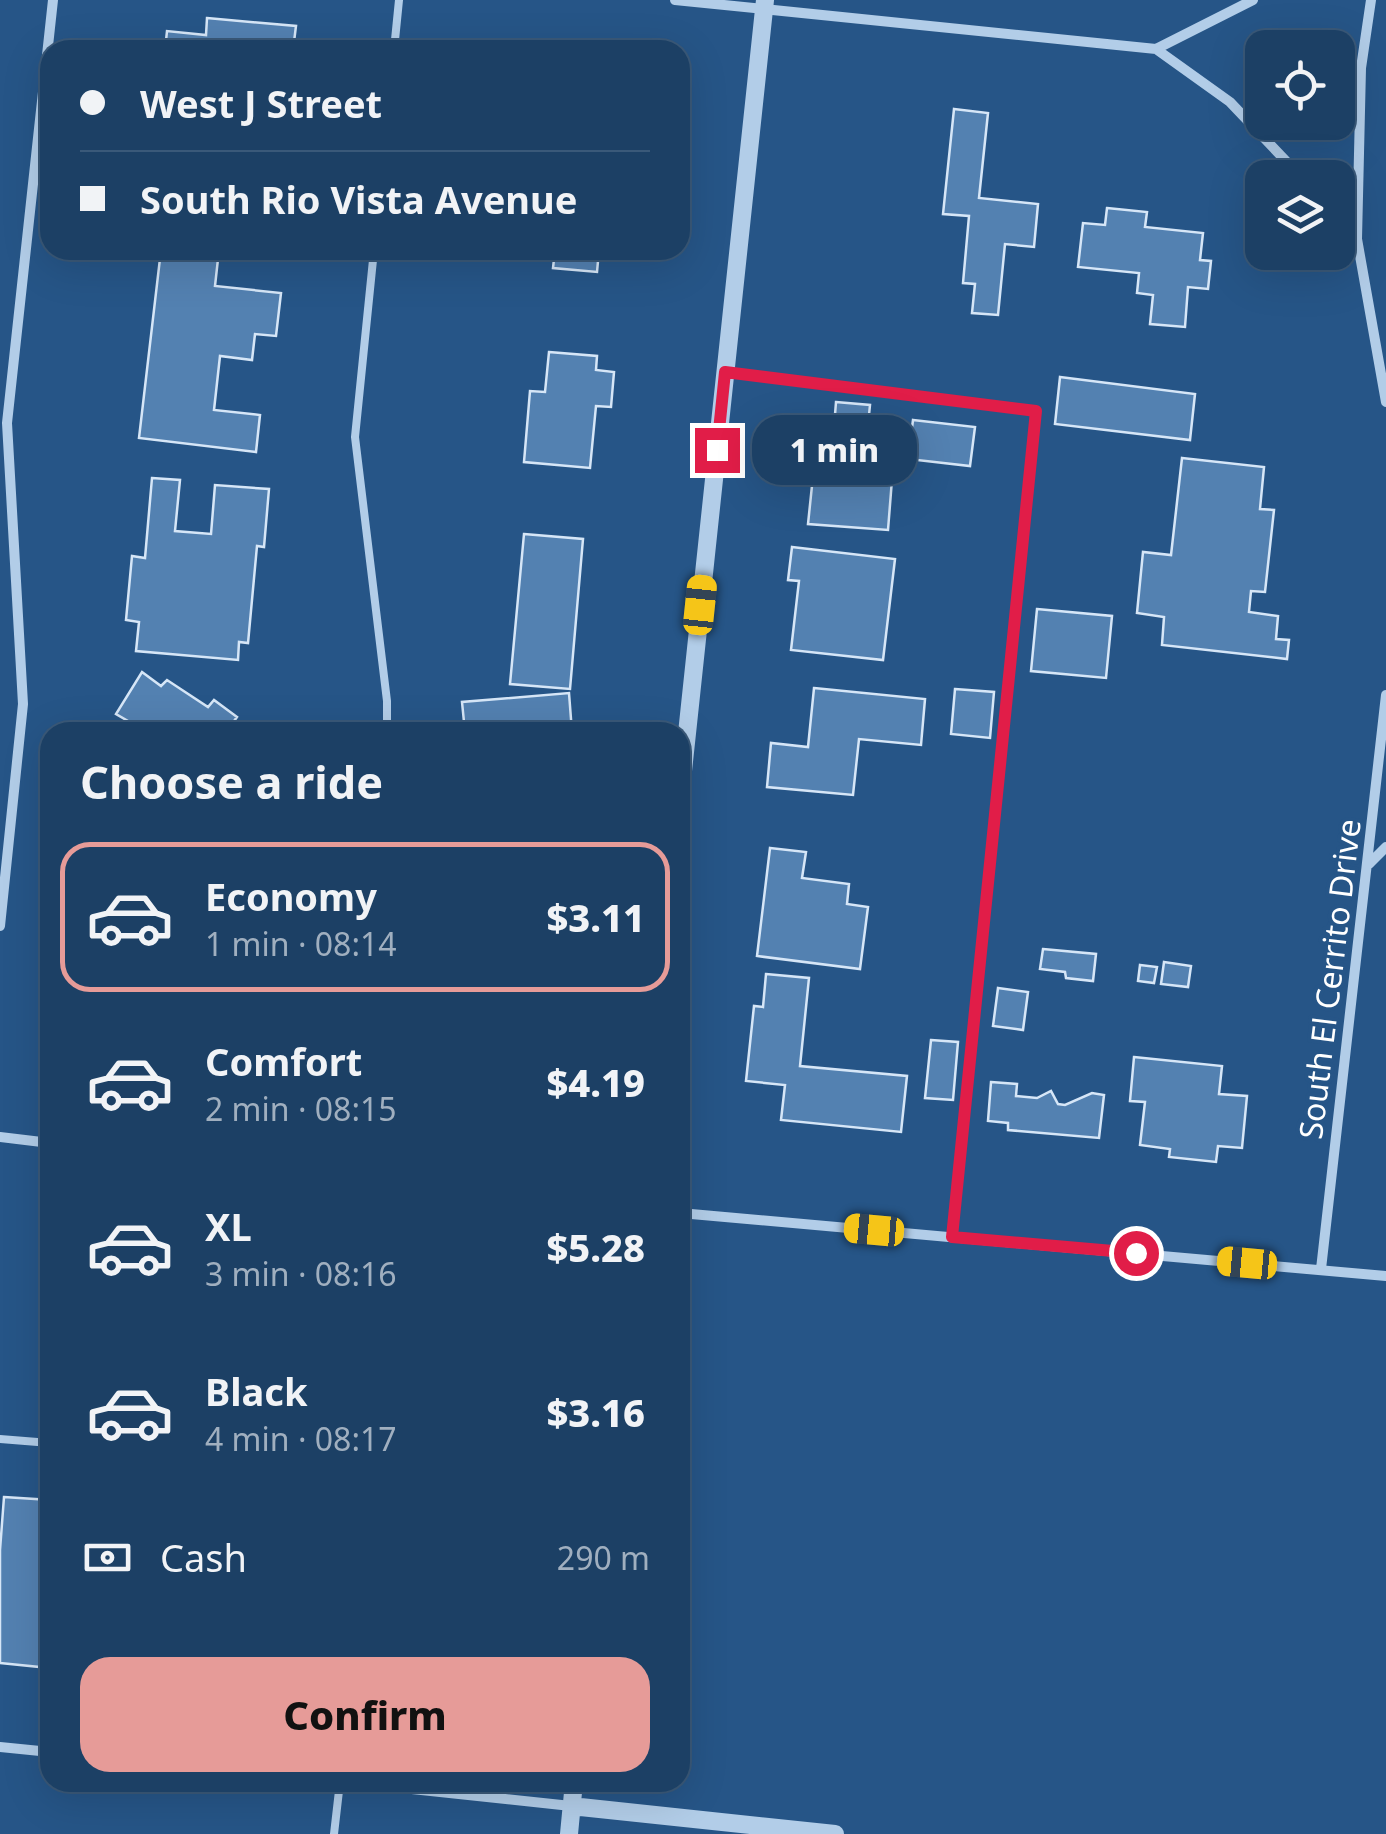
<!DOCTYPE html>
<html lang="en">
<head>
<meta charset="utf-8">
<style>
	:root { --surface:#1c4065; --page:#294b6e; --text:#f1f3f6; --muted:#a0afbf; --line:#3a5979; --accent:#e69b98 }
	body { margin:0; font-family:"Noto Sans",sans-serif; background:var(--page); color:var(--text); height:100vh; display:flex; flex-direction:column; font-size:38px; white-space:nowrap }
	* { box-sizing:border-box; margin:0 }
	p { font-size:32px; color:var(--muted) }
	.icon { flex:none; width:55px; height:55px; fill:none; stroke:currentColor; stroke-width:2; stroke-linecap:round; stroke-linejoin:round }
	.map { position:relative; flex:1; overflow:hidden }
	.details { position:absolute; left:40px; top:722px; width:650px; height:1070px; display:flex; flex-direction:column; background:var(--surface); border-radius:30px; box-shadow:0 10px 40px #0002,0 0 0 2px var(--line) }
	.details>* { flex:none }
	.top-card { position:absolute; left:40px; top:40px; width:650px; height:220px; border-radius:30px; box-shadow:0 10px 40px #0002,0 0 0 2px var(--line); display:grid; align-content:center; height:220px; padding:0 40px; background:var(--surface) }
	.buttons { position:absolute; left:1245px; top:30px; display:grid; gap:20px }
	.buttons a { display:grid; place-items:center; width:110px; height:110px; border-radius:20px; background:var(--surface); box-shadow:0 10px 40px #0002,0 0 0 2px var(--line); font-size:50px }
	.end { position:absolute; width:45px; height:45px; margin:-22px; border:12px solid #e11d48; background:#fff; box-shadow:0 0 0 5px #fff }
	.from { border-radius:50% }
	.bubble { position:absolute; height:70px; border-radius:30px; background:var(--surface); box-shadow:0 10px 40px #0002,0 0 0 2px var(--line); font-size:32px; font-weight:800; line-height:70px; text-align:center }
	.car { position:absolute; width:30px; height:60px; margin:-30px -15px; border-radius:12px; box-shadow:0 0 8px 2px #0007; background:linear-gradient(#f5c518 24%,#345 0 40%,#f5c518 0 76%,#345 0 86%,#f5c518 0) }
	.top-card b { display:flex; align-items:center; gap:35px; height:95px; font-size:38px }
	.top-card b+b { border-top:2px solid var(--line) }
	.top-card i { width:25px; height:25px; background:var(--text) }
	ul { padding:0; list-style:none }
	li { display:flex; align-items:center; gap:30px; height:150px; margin:0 20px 15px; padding:0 20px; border:5px solid transparent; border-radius:30px }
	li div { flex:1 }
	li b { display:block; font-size:38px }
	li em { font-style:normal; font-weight:800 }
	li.active { border-color:var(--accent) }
	li>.icon { width:90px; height:90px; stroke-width:1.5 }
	h2 { padding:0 40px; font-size:45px; line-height:120px }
	.pay { display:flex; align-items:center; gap:25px; height:110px; padding:0 40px; font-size:38px }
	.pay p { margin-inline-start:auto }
	.action { display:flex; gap:20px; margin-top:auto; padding:20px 40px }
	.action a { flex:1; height:115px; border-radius:30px; background:var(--accent); color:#111; font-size:40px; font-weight:800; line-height:115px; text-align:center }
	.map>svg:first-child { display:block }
	.building { fill:#5381b1; stroke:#d6e6f7; stroke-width:2.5 }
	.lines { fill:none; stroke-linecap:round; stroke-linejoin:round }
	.service { stroke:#b2cde8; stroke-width:8 }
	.minor { stroke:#b2cde8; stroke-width:10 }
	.tertiary { stroke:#b2cde8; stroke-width:18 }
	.route { stroke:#e11d48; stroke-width:12 }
	.labels { text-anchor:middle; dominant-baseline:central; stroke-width:8; stroke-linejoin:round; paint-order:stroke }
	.street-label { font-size:32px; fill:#fff; stroke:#265587 }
</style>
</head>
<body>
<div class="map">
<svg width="1386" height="1834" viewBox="0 0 1386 1834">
	<rect width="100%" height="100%" fill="#265587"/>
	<!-- building -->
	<path class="building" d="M207,18L296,26L293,50H165L167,31L206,35Z
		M954,109L988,113L979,198L1038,204L1034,247L1005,244L998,315L972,313L975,284L963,283L969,216L943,214Z
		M1107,208L1147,212L1145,227L1203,233L1200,260L1211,261L1208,289L1188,287L1185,327L1150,324L1153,295L1137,293L1139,273L1078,267L1083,223L1105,225Z
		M161,250H219L215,286L281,293L276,336L255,334L252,360L220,356L214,410L260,415L256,452L139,438Z
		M555,250H599L597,272L553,268Z
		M549,352L597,356L596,370L614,372L611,407L596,406L590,468L524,462L530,391L545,392Z
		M1060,377L1195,394L1190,440L1055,424Z
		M836,402L870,405L869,415L892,417L889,453L894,454L888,530L808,524L813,476L830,477Z
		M913,420L975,427L970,466L908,459Z
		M1182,458L1264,467L1260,509L1274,510L1265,592L1251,591L1249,612L1278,616L1276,639L1289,640L1287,659L1162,645L1164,617L1137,613L1143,552L1171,555Z
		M152,478L180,480L175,531L211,534L215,485L269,489L264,547L257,546L248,643L239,642L238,660L136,651L139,622L126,620L132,556L145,558Z
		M524,534L583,539L570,689L510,684Z
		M792,547L895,559L883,660L791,650L799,581L788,580Z
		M1037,609L1112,616L1106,678L1031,671Z
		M142,672L161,686L167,680L208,707L214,700L237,717L226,732H147L116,714Z
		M814,688L925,699L921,745L859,739L853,795L767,787L771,743L808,747Z
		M955,689L994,692L990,738L951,734Z
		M569,693L572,732H465L462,702Z
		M243,722L294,730L293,732H241Z
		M770,848L806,852L802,878L849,884L847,904L868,907L860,969L757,956Z
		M1043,949L1096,954L1093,981L1066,978L1065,972L1040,969Z
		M1164,962L1191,966L1188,987L1161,984Z
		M1140,965L1157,967L1154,983L1138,981Z
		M766,974L809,978L800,1066L907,1076L901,1132L781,1120L785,1085L746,1081L754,1006L763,1007Z
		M998,988L1028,992L1023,1030L993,1026Z
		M931,1040L958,1042L953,1100L925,1098Z
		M1134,1057L1222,1066L1219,1094L1247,1096L1242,1148L1218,1146L1216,1162L1169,1157L1170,1149L1140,1145L1145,1102L1130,1101Z
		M991,1082L1017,1084L1016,1096L1037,1098L1051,1091L1058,1104L1065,1105L1092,1093L1104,1095L1099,1138L1008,1130V1123L988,1121Z
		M46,1254H50V1322L40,1321Z
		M4,1497L50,1500L46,1566H50V1668L0,1663V1550Z"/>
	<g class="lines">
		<!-- service -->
		<path class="service" d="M394,50L399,0
			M374,250L355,437L387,701V732
			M725,372L1036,411L952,1237
			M0,1439L50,1443
			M334,1834L340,1782"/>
		<!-- minor -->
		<path class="minor" d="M675,0L1156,49L1253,0
			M1371,0L1361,68L1357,239L1386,402
			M1156,49L1230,102L1302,178
			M1338,217L1357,238
			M1369,864L1386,847
			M0,926L23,704L7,423L53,0
			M0,1137L50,1143
			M680,1213L1386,1276
			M1321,1269L1386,695
			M0,1747L50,1752
			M346,1782L571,1806"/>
		<!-- tertiary -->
		<path class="tertiary" d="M680,799L765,0
			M571,1806L835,1834
			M569,1834L574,1782"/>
	</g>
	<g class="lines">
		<!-- route -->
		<path class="route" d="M717,450L725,372L1036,411L952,1237L1136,1253"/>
	</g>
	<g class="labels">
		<!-- street labels -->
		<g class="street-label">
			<text transform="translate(1329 979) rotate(-83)">South El Cerrito Drive</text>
		</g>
	</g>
</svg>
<div class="buttons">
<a><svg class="icon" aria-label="locate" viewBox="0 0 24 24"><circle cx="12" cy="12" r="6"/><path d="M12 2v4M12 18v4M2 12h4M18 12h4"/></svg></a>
<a><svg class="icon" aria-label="layers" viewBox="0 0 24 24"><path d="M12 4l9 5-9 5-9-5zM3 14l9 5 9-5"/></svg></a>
</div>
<i class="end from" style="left:1136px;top:1253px"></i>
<i class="end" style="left:717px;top:450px"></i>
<div class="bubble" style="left:752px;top:415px;width:165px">1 min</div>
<i class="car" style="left:700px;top:605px;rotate:6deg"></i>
<i class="car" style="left:874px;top:1230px;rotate:275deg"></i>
<i class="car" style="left:1247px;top:1263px;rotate:275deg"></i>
<div class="top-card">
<b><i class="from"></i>West J Street</b>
<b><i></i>South Rio Vista Avenue</b>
</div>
<section class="details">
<h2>Choose a ride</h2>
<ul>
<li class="active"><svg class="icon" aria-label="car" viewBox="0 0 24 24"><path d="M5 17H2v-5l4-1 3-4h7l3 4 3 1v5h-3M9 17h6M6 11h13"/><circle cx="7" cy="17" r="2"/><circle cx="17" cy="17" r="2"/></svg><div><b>Economy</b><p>1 min · 08:14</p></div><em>$3.11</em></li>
<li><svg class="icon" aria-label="car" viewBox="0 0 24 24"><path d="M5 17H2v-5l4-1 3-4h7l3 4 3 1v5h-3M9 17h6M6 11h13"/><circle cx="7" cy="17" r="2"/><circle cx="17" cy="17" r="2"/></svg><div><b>Comfort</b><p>2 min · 08:15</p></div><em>$4.19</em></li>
<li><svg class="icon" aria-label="car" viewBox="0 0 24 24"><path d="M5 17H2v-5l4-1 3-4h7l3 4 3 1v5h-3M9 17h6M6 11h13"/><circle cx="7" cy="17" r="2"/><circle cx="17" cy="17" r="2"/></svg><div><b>XL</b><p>3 min · 08:16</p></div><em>$5.28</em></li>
<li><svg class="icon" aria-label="car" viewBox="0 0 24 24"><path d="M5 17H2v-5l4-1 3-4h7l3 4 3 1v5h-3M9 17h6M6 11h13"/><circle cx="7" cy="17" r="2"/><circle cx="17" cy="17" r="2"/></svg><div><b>Black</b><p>4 min · 08:17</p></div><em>$3.16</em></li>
</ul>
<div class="pay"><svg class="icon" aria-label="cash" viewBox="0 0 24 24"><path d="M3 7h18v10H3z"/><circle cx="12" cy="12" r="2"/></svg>Cash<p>290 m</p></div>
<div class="action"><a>Confirm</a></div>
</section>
</div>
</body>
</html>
